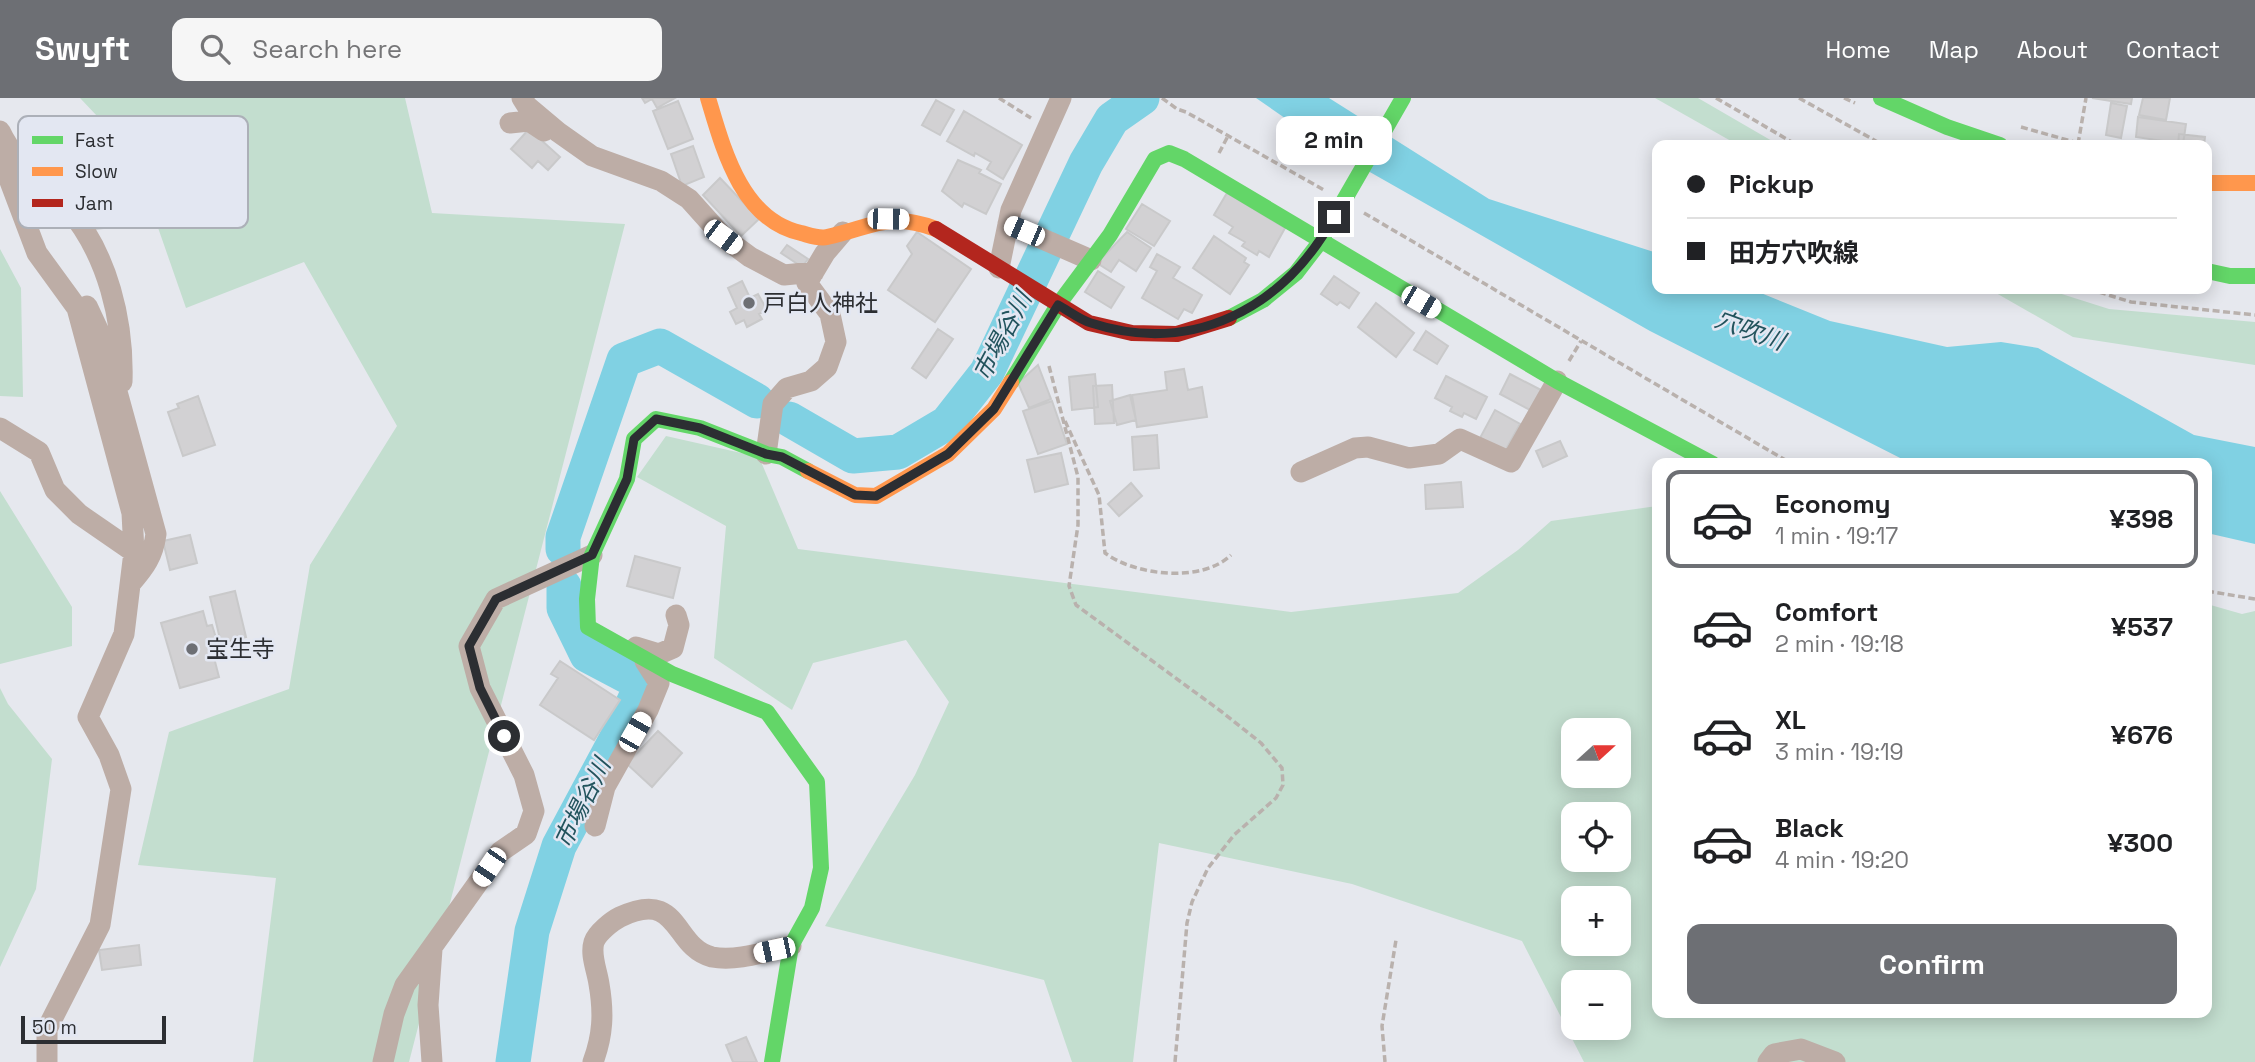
<!DOCTYPE html>
<html lang="en">
<head>
<meta charset="utf-8">
<style>
	:root { --surface:#fff; --page:#f6f6f6; --text:#202124; --muted:#757577; --line:#e0e0e0; --accent:#6d6f74 }
	body { margin:0; font-family:"Space Grotesk","Noto Sans JP",sans-serif; background:var(--page); color:var(--text); height:100vh; display:flex; flex-direction:column; font-size:26px; white-space:nowrap }
	* { box-sizing:border-box; margin:0 }
	p { font-size:23px; color:var(--muted) }
	.icon { flex:none; width:38px; height:38px; fill:none; stroke:currentColor; stroke-width:2; stroke-linecap:round; stroke-linejoin:round }
	.map { position:relative; flex:1; overflow:hidden }
	.drawer { position:absolute; left:1652px; top:360px; width:560px; height:560px; display:flex; flex-direction:column; background:var(--surface); border-radius:14px; box-shadow:0 4px 18px #0003 }
	.drawer>* { flex:none }
	.banner { position:absolute; left:1652px; top:42px; width:560px; height:154px; border-radius:14px; box-shadow:0 4px 18px #0003; display:grid; align-content:center; height:154px; padding:0 35px; background:var(--surface) }
	.needle { width:46px; rotate:69deg }
	.controls { position:absolute; left:1561px; top:620px; display:grid; gap:14px }
	.controls a { display:grid; place-items:center; width:70px; height:70px; border-radius:14px; background:var(--surface); box-shadow:0 4px 18px #0003; font-size:35px }
	.scale { position:absolute; left:21px; bottom:18px; width:145px; box-sizing:border-box; padding-left:7px; border:4px solid #2c2e32; border-top:0; font-size:19px; line-height:24px; white-space:nowrap; color:#2c2e32; -webkit-text-stroke:5px #e3e7f2; paint-order:stroke }
	.end { position:absolute; width:32px; height:32px; margin:-16px; border:9px solid #2c2e32; background:#fff; box-shadow:0 0 0 4px #fff }
	.from { border-radius:50% }
	.bubble { position:absolute; height:49px; border-radius:14px; background:var(--surface); box-shadow:0 4px 18px #0003; font-size:23px; font-weight:700; line-height:49px; text-align:center }
	.car { position:absolute; width:21px; height:42px; margin:-21px -10px; border-radius:9px; box-shadow:0 0 5px 2px #0007; background:linear-gradient(#fff 24%,#345 0 40%,#fff 0 76%,#345 0 86%,#fff 0) }
	.banner b { display:flex; align-items:center; gap:24px; height:66px; font-size:26px }
	.banner b+b { border-top:2px solid var(--line) }
	.banner i { width:18px; height:18px; background:var(--text) }
	ul { padding:12px 0 0; list-style:none }
	li { display:flex; align-items:center; gap:21px; height:98px; margin:0 14px 10px; padding:0 21px; border:4px solid transparent; border-radius:14px }
	li div { flex:1 }
	li b { display:block; font-size:26px }
	li em { font-style:normal; font-weight:700 }
	li.on { border-color:var(--accent) }
	li>.icon { width:63px; height:63px; stroke-width:1.5 }
	.primary-button { display:flex; gap:14px; margin-top:auto; padding:14px 35px }
	.primary-button a { flex:1; height:80px; border-radius:14px; background:var(--accent); color:#fff; font-size:28px; font-weight:700; line-height:80px; text-align:center }
	header { display:flex; align-items:center; gap:42px; box-sizing:border-box; height:98px; padding:0 35px; background:var(--accent); color:#fff }
	header strong { font-size:33px }
	nav { display:flex; gap:38px; margin-inline-start:auto; font-size:24px }
	.search { width:490px; height:63px; background:var(--page); display:flex; align-items:center; gap:18px; box-sizing:border-box; padding:0 24px; border-radius:14px; color:var(--muted); font-size:26px }
	.map>svg:first-child { display:block }
	.green { fill:#c3decf; fill-rule:evenodd }
	.water { fill:#80d1e3 }
	.lines { fill:none; stroke-linecap:round; stroke-linejoin:round }
	.river { stroke:#80d1e3; stroke-width:35 }
	.building { fill:#d2d1d3; stroke:#c9c9ca; stroke-width:2 }
	.path { stroke:#b9b1ad; stroke-width:3.5; stroke-dasharray:7 3.5; stroke-linecap:butt }
	.street { stroke:#bdada6; stroke-width:21 }
	.fast { stroke:#63d668; stroke-width:16 }
	.slow { stroke:#ff974d; stroke-width:16 }
	.jam { stroke:#b3261e; stroke-width:16 }
	.route { stroke:#2c2e32; stroke-width:9 }
	.poi-dot { fill:#6d6f74; stroke:#e3e7f2; stroke-width:2.5 }
	.labels { text-anchor:middle; dominant-baseline:central; stroke-width:5; stroke-linejoin:round; paint-order:stroke }
	.poi-label { font-size:23px; fill:#2c2e32; stroke:#e3e7f2; text-anchor:start }
	.water-label { font-size:24px; font-style:italic; fill:#22535d; stroke:#e3e7f2 }
	.key { fill:#e3e7f2; stroke:#acb0b8; stroke-width:2 }
	.key-label { font-size:19px; fill:#2c2e32 }
</style>
</head>
<body>
<header>
<strong>Swyft</strong>
<div class="search"><svg class="icon" aria-label="search" viewBox="0 0 24 24"><circle cx="10" cy="10" r="6"/><path d="M15 15l6 6"/></svg>Search here</div>
<nav><a>Home</a><a>Map</a><a>About</a><a>Contact</a></nav>
</header>
<div class="map">
<svg width="2255" height="964" viewBox="0 0 2255 964">
	<rect width="100%" height="100%" fill="#e6e8ee"/>
	<!-- green -->
	<path class="green" d="M80,0H405L432,115L625,126L409,964H253L276,780L138,767L169,634L289,591L310,467L397,328L304,164L186,210L132,55Z
		M1655,0H1698L1779,47H1738Z
		M0,151L21,190L23,299L0,298Z
		M1989,191H2046L2109,211L2255,224V267L2073,239Z
		M666,338L759,359L798,451L1291,514L1458,495L1518,452L1551,423L1657,408V915H2207V506L2242,516L2255,513V964H1584L1522,843L1352,786L1159,745L1133,964H1072L1044,882L825,828L915,677L949,604L906,542L813,565L792,612L714,560L726,428L637,379ZM1573,632H1619V677H1573ZM1573,716H1619V761H1573ZM1573,800H1619V845H1573ZM1573,884H1619V929H1573Z
		M0,393L72,509V548L0,566Z
		M0,590L8,606L52,661L36,791L0,869Z"/>
	<!-- water -->
	<path class="water" d="M1256,0H1329L1489,101L1657,155V191H1751L1830,223L1947,249L2001,244L2038,250L2194,337L2255,349V446L2207,435V366H1912L1650,233L1331,52Z"/>
	<g class="lines">
		<!-- river -->
		<path class="river" d="M789,321L853,358L898,354L947,325L987,274L1086,65L1112,21L1142,0
			M563,451V439L624,262L660,248L757,303
			M513,964L532,833L559,748L619,636L642,586L587,557L564,510V488"/>
	</g>
	<!-- building -->
	<path class="building" d="M642,0H675L657,10L652,1L645,5Z
		M2092,0H2132L2131,6Z
		M2143,0H2170L2166,22L2139,17Z
		M936,2L954,12L940,37L922,27Z
		M678,3L693,41L668,51L653,13Z
		M2111,5L2127,8L2121,40L2106,37Z
		M964,13L1022,47L1003,81L987,71L991,64L975,55L974,58L947,43Z
		M2138,19L2186,26L2183,46L2136,39Z
		M529,31L560,59L548,72L538,63L532,70L511,51Z
		M2179,36L2205,39L2204,47H2178Z
		M122,48L124,70L118,71L122,104L118,105L121,128L86,132L83,104L98,102L94,70L85,72L82,52Z
		M693,48L704,79L682,88L671,56Z
		M958,62L981,72L979,75L1001,86L986,116L964,105L962,109L942,93Z
		M720,80L759,121L741,138L703,97Z
		M1227,95L1285,130L1269,159L1259,153L1257,157L1242,148L1245,144L1229,135L1233,129L1214,117Z
		M1142,106L1170,123L1154,148L1126,131Z
		M917,134L971,171L935,224L888,192L912,156L907,148Z
		M1127,134L1151,150L1136,173L1119,162L1111,174L1097,165Z
		M1214,138L1246,160L1244,164L1249,167L1230,196L1193,170Z
		M787,147L808,161L802,169L781,155Z
		M1157,156L1180,169L1173,180L1202,197L1192,215L1184,211L1178,221L1142,200L1157,173L1150,169Z
		M1098,173L1124,189L1111,210L1085,194Z
		M1334,178L1359,195L1349,210L1340,204L1337,207L1321,196Z
		M742,183L750,200L758,196L767,212L759,216L762,221L747,229L744,222L736,226L730,214L737,210L728,190Z
		M1376,205L1414,235L1396,259L1358,229Z
		M938,231L953,241L926,280L912,270Z
		M1426,233L1448,248L1437,266L1414,252Z
		M1038,267L1051,301L1029,310L1018,285Z
		M1184,271L1188,292L1202,289L1207,319L1137,329L1132,297L1167,292L1165,274Z
		M1095,276L1098,309L1072,312L1069,279Z
		M1510,276L1541,292L1530,312L1500,296Z
		M1446,278L1487,299L1476,321L1464,315L1462,319L1450,313L1452,309L1435,300Z
		M1112,287L1114,325L1095,326L1093,288Z
		M1130,297L1136,322L1117,327L1110,303Z
		M198,298L215,347L183,358L168,314L179,310L177,306Z
		M1052,303L1067,346L1038,356L1023,313Z
		M1495,312L1520,326L1505,353L1480,340Z
		M1157,337L1159,370L1134,372L1132,339Z
		M1560,343L1567,358L1543,369L1536,353Z
		M1061,355L1068,386L1035,394L1027,362Z
		M1461,384L1463,409L1426,411L1425,387Z
		M1131,385L1142,398L1119,418L1108,406Z
		M190,437L197,465L170,472L163,443Z
		M635,458L680,470L673,500L627,488Z
		M235,493L246,539L221,545L210,499Z
		M203,513L207,528L212,527L219,550L212,552L219,579L180,590L161,525Z
		M560,563L620,602L594,642L540,607L558,580L551,576Z
		M658,633L682,655L652,689L627,666Z
		M139,847L141,867L102,872L99,852Z
		M746,939L757,964H733L726,947Z"/>
	<g class="lines">
		<!-- path -->
		<path class="path" d="M999,0L1031,20
			M1162,0L1177,11L1186,14L1324,92
			M1716,0L1797,47
			M1799,0L1883,47
			M1844,0L1855,5
			M2021,29L2085,47
			M2078,46L2086,0
			M1219,55L1228,38
			M1364,115L1792,366
			M2089,191L2131,204L2255,217
			M1569,263L1581,243
			M1049,268L1078,379V427L1069,488L1076,507L1222,614L1261,645L1282,670L1283,687L1276,700L1234,737L1208,770L1192,804L1187,825L1175,964
			M1065,323L1099,397L1105,455C1136,478 1202,485 1231,457
			M2207,493L2255,501
			M1385,964L1382,928L1396,842"/>
		<!-- street -->
		<path class="street" d="M522,0L527,8L558,34L592,58L661,83L689,101L723,139L750,159L784,177L814,174
			M510,25L529,23L544,33
			M0,33C15,66 44,83 67,109C108,156 124,224 122,284
			M0,57L37,155L77,210L132,415L134,454L124,536L88,619L109,657L121,691L100,827L47,931V964
			M1008,126L1091,162
			M999,170L1011,112L1061,0
			M87,208L100,236L116,290L156,436C153,458 145,469 131,485
			M0,330L39,354L55,392L79,416L134,454
			M766,356L773,306L787,290L811,283L827,269L836,244L830,216L807,185L825,155L843,134
			M1301,374L1355,350L1368,349L1409,360L1439,356L1460,341L1511,364L1557,283
			M636,549L659,556L673,550L679,527L676,517
			M595,728L605,689L648,612L659,585L645,563
			M383,964L394,916L405,887L500,754L526,736L534,713L524,677L480,590L469,548L496,501L592,457
			M432,964L428,907L432,851
			M593,964C603,937 604,915 599,886C597,872 590,857 594,844C597,835 612,823 620,819C681,790 672,849 712,859C737,864 767,853 791,848
			M1768,964L1774,956L1801,951L1835,964"/>
		<!-- fast -->
		<path class="fast" d="M1881,0L1947,29L2000,47
			M2207,173L2230,178H2255
			M1229,220L1263,202L1296,175L1320,144L1403,0
			M1011,284L1058,207L1110,137L1155,61L1169,55L1184,61L1557,283L1713,366
			M772,964L791,848L812,810L821,770L817,684L767,614L672,576L588,529L587,501L592,457L627,381L634,341L656,321L700,330L766,356L782,359L808,373"/>
		<!-- slow -->
		<path class="slow" d="M708,0C723,50 741,122 801,135C809,137 819,141 827,139C873,129 887,113 936,131
			M2207,85H2255
			M808,373L855,397L876,398L948,356L994,311L1011,284"/>
		<!-- jam -->
		<path class="jam" d="M936,131L1089,225L1132,235L1177,236L1229,220"/>
	</g>
	<g class="lines">
		<!-- route -->
		<path class="route" d="M504,638L480,590L469,548L496,501L592,457L627,381L634,341L656,321L700,330L766,356L782,359L855,397L876,398L948,356L994,311L1058,207C1069,213 1080,222 1091,225C1193,258 1284,210 1334,119"/>
	</g>
	<!-- markers -->
	<g class="poi-dot">
		<circle cx="749" cy="205" r="7"/>
		<circle cx="192" cy="551" r="7"/>
	</g>
	<g class="labels">
		<!-- poi labels -->
		<g class="poi-label">
			<text x="763" y="205">戸白人神社</text>
			<text x="206" y="551">宝生寺</text>
		</g>
		<!-- water labels -->
		<g class="water-label">
			<text transform="translate(1750 232) rotate(20)">穴吹川</text>
			<text transform="translate(1002 238) rotate(-62)">市場谷川</text>
			<text transform="translate(582 705) rotate(-64)">市場谷川</text>
		</g>
	</g>
	<!-- legend -->
	<rect x="18" y="18" width="230" height="112" rx="10" class="key"/>
	<rect x="32" y="38" width="31" height="8" fill="#63d668"/>
	<rect x="32" y="69" width="31" height="9" fill="#ff974d"/>
	<rect x="32" y="101" width="31" height="8" fill="#b3261e"/>
	<g class="key-label">
		<text x="75" y="49">Fast</text>
		<text x="75" y="80">Slow</text>
		<text x="75" y="112">Jam</text>
	</g>
</svg>
<div class="controls">
<a><svg class="needle" viewBox="-14 -14 28 28"><path d="M0-13l5 13h-10z" fill="#e53935"/><path d="M0 13l5-13h-10z" fill="#757577"/></svg></a>
<a><svg class="icon" aria-label="locate" viewBox="0 0 24 24"><circle cx="12" cy="12" r="6"/><path d="M12 2v4M12 18v4M2 12h4M18 12h4"/></svg></a>
<a>+</a>
<a>−</a>
</div>
<div class="scale">50 m</div>
<i class="end from" style="left:504px;top:638px"></i>
<i class="end" style="left:1334px;top:119px"></i>
<div class="bubble" style="left:1276px;top:18px;width:116px">2 min</div>
<i class="car" style="left:888px;top:121px;rotate:91deg"></i>
<i class="car" style="left:1024px;top:133px;rotate:293deg"></i>
<i class="car" style="left:723px;top:139px;rotate:127deg"></i>
<i class="car" style="left:1421px;top:204px;rotate:120deg"></i>
<i class="car" style="left:635px;top:634px;rotate:30deg"></i>
<i class="car" style="left:489px;top:769px;rotate:214deg"></i>
<i class="car" style="left:774px;top:852px;rotate:258deg"></i>
<div class="banner">
<b><i class="from"></i>Pickup</b>
<b><i></i>田方穴吹線</b>
</div>
<section class="drawer">
<ul>
<li class="on"><svg class="icon" aria-label="car" viewBox="0 0 24 24"><path d="M5 17H2v-5l4-1 3-4h7l3 4 3 1v5h-3M9 17h6M6 11h13"/><circle cx="7" cy="17" r="2"/><circle cx="17" cy="17" r="2"/></svg><div><b>Economy</b><p>1 min · 19:17</p></div><em>¥398</em></li>
<li><svg class="icon" aria-label="car" viewBox="0 0 24 24"><path d="M5 17H2v-5l4-1 3-4h7l3 4 3 1v5h-3M9 17h6M6 11h13"/><circle cx="7" cy="17" r="2"/><circle cx="17" cy="17" r="2"/></svg><div><b>Comfort</b><p>2 min · 19:18</p></div><em>¥537</em></li>
<li><svg class="icon" aria-label="car" viewBox="0 0 24 24"><path d="M5 17H2v-5l4-1 3-4h7l3 4 3 1v5h-3M9 17h6M6 11h13"/><circle cx="7" cy="17" r="2"/><circle cx="17" cy="17" r="2"/></svg><div><b>XL</b><p>3 min · 19:19</p></div><em>¥676</em></li>
<li><svg class="icon" aria-label="car" viewBox="0 0 24 24"><path d="M5 17H2v-5l4-1 3-4h7l3 4 3 1v5h-3M9 17h6M6 11h13"/><circle cx="7" cy="17" r="2"/><circle cx="17" cy="17" r="2"/></svg><div><b>Black</b><p>4 min · 19:20</p></div><em>¥300</em></li>
</ul>
<div class="primary-button"><a>Confirm</a></div>
</section>
</div>
</body>
</html>
